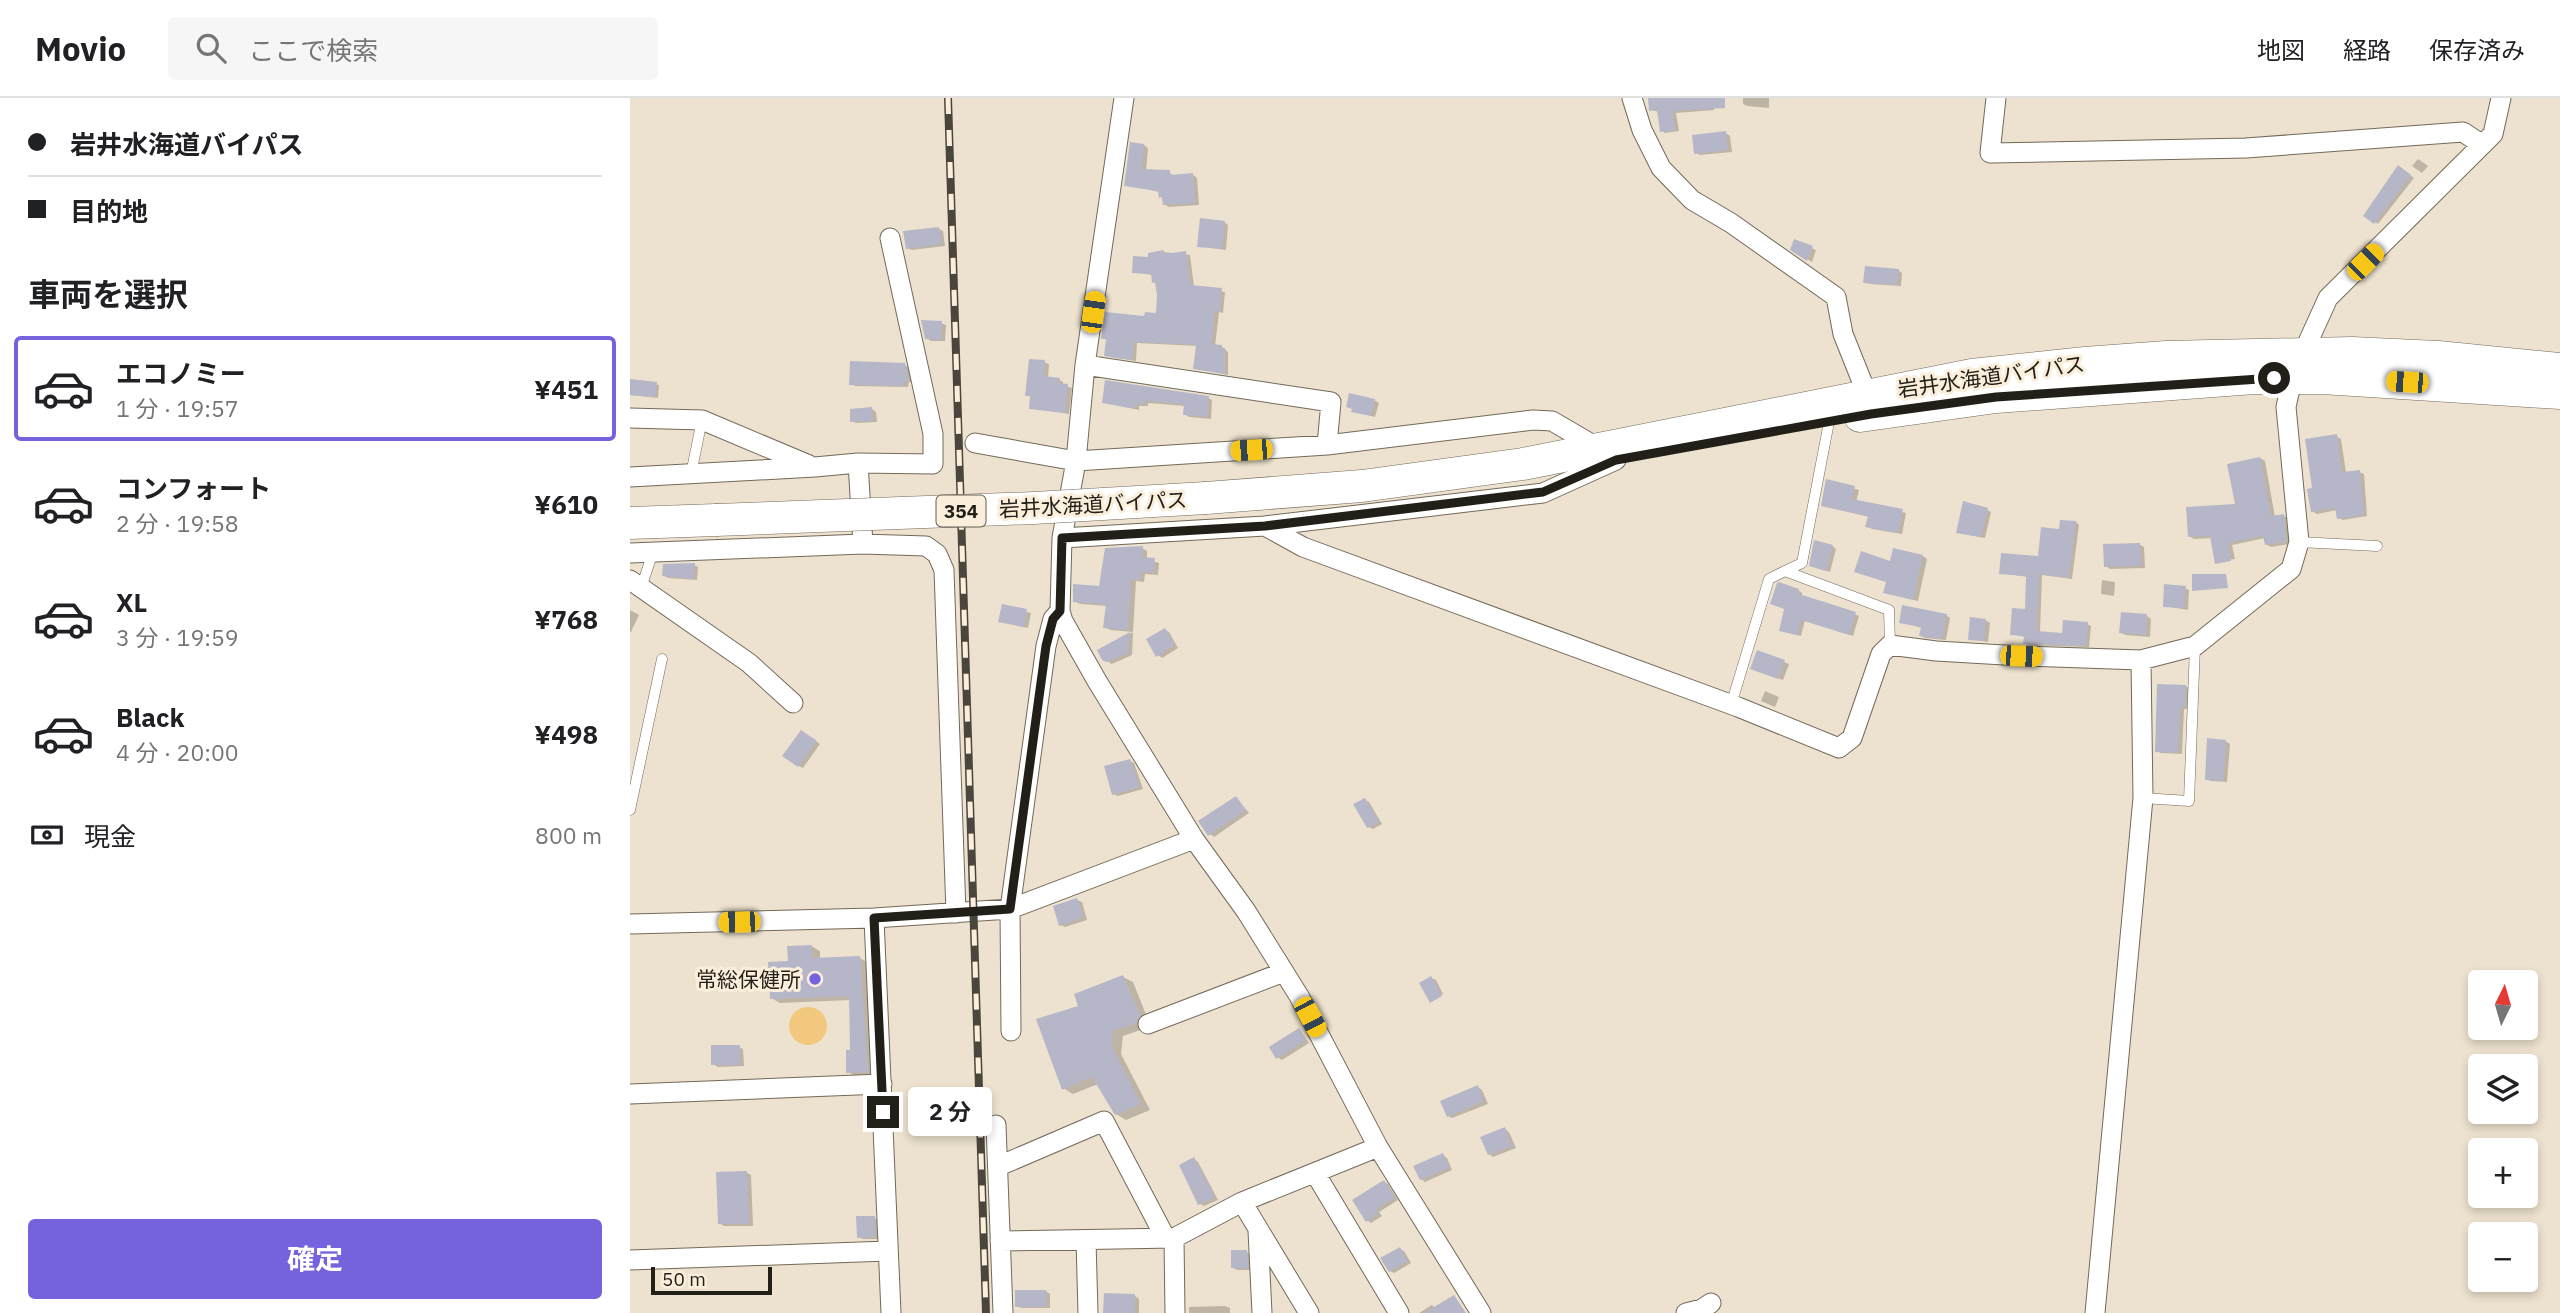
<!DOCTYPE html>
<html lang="ja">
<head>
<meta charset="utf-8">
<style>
	:root { --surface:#fff; --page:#f6f6f6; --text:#202124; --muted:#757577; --line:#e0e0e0; --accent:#7563de }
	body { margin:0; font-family:"IBM Plex Sans","Noto Sans JP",sans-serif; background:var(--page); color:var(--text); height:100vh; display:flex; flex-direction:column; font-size:26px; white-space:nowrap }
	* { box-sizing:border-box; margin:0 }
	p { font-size:23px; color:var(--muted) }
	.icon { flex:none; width:38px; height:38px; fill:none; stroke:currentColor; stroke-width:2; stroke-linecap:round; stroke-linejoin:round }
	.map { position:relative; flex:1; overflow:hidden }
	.details { display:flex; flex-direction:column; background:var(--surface); width:630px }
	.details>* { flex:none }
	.guide { display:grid; align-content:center; height:154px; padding:0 28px; background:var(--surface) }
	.needle { width:46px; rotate:5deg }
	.fabs { position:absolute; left:1838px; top:872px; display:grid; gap:14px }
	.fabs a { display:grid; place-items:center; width:70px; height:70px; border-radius:7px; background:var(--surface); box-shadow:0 4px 10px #0003; font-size:35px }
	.scale { position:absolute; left:21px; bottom:18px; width:121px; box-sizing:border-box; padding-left:7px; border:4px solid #221f18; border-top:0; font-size:19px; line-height:24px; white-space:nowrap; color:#221f18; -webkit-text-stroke:5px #fbefdc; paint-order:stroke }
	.end { position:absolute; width:32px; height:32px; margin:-16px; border:9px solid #221f18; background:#fff; box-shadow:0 0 0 4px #fff }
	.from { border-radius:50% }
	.bubble { position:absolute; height:49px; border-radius:7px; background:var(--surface); box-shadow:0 4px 10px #0003; font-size:23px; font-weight:700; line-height:49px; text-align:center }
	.car { position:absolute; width:21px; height:42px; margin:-21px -10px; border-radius:9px; box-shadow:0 0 5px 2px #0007; background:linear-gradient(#f5c518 24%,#345 0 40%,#f5c518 0 76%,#345 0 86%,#f5c518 0) }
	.guide b { display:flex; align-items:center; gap:24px; height:66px; font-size:26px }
	.guide b+b { border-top:2px solid var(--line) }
	.guide i { width:18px; height:18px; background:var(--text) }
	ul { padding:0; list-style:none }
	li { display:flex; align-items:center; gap:21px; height:105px; margin:0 14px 10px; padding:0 14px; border:4px solid transparent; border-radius:7px }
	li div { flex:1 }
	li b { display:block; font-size:26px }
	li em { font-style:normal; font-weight:700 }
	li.current { border-color:var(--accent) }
	li>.icon { width:63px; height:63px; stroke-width:1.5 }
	h2 { padding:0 28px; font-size:32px; line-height:84px }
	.pay { display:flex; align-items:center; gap:18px; height:77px; padding:0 28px; font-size:26px }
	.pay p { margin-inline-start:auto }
	.primary-button { display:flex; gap:14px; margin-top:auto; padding:14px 28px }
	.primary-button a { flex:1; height:80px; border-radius:7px; background:var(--accent); color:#fff; font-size:28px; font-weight:700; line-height:80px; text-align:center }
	header { display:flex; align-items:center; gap:42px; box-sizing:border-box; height:98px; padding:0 35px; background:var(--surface); border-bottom:2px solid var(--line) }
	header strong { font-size:33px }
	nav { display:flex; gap:38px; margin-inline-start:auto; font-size:24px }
	.search { width:490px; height:63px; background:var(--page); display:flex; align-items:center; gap:18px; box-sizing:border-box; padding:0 24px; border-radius:7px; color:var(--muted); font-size:26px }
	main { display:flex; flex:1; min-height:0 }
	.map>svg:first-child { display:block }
	.green { fill:#f1c87e }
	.shadow { fill:#0003 }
	.building { fill:#b6b6c9 }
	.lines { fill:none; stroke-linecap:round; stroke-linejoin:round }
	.service-casing { stroke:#736958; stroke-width:11 }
	.minor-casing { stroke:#736958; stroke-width:21 }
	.trunk-casing { stroke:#736958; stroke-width:33 }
	.service { stroke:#fff; stroke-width:10 }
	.minor { stroke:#fff; stroke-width:19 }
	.trunk { stroke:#fff; stroke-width:32 }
	.rail-casing { stroke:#4b463d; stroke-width:8 }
	.rail { stroke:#fbefdc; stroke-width:5; stroke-dasharray:16; stroke-linecap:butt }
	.trunk-bridge-casing { stroke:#736958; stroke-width:33; stroke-linecap:butt }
	.trunk-bridge { stroke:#fff; stroke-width:32 }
	.route { stroke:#221f18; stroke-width:9 }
	.poi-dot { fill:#7563de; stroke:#fbefdc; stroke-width:2.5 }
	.labels { text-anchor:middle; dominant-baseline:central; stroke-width:6; stroke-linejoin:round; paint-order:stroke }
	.shield { fill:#fbefdc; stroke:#635d53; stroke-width:2 }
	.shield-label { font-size:19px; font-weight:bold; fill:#221f18 }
	.street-label { font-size:21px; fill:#221f18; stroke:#fbefdc }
	.poi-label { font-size:21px; fill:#221f18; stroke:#fbefdc; text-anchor:end }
</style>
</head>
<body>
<header>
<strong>Movio</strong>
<div class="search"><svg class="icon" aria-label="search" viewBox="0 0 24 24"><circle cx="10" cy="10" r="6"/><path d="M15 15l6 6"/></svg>ここで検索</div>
<nav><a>地図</a><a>経路</a><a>保存済み</a></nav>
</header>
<main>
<section class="details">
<div class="guide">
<b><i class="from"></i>岩井水海道バイパス</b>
<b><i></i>目的地</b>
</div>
<h2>車両を選択</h2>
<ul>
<li class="current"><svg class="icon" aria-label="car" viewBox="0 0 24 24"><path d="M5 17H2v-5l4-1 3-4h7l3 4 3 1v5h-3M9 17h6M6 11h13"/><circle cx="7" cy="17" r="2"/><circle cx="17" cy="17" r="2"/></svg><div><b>エコノミー</b><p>1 分 · 19:57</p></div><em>¥451</em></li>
<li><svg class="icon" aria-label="car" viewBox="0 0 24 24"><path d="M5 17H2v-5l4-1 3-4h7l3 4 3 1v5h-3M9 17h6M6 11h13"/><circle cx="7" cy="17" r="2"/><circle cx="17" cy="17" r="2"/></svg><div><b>コンフォート</b><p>2 分 · 19:58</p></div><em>¥610</em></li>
<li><svg class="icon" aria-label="car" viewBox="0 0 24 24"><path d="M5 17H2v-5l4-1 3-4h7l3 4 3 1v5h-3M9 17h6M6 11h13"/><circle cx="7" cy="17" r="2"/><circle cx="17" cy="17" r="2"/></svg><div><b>XL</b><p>3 分 · 19:59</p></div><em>¥768</em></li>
<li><svg class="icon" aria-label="car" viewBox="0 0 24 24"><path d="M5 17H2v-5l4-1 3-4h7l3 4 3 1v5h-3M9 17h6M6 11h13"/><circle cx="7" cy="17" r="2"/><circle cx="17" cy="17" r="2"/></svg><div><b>Black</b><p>4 分 · 20:00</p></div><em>¥498</em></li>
</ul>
<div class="pay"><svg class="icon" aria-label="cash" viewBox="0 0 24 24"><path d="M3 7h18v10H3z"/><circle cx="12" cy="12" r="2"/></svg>現金<p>800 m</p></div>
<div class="primary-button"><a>確定</a></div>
</section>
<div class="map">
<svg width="1930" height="1215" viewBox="0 0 1930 1215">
	<rect width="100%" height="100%" fill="#ede2cf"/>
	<!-- green -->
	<path class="green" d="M159 928a19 19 0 1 1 38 0a19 19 0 1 1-38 0Z"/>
	<!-- shadow -->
	<path class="shadow" d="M1020,0H1083L1084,12L1046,15L1049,33L1035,35L1031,32L1029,14L1021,12Z
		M1113,0H1139V10L1117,8L1113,6Z
		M1096,35L1100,38L1102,54L1070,57L1066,55Z
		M514,47L518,50L516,73L539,74L544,79L563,77L567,80L569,107L539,109L534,106L530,94L495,87Z
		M1788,61L1798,68L1792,75L1782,68Z
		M1772,71L1784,80L1748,126L1735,118Z
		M594,124L598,127L596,152L569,148Z
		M309,131L313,133L315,148L282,152L277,150Z
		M1165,143L1186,152L1182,164L1162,151Z
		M533,154L560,157L564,189L595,194L593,215L589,214L585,248L592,249L598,254V277L565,270L568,248L507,245L506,263L480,259L478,242L473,240L516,220L528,217L527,186L523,184L522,177L503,174Z
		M1268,172L1272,175L1271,188L1240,186L1235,184Z
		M311,225L316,227L315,243H301L296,240Z
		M414,264L419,266L418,280L429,282L433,284V287L442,290L439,316L401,310V299L397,297Z
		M274,267L279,269L282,284H279L278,289L225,288L221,286Z
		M0,283L29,287L28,300L0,297Z
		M578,300L582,302L581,321L559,319L555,316V308L518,305V308H509V312L474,304Z
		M744,302L749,305L745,319L723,313Z
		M242,311L246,314L247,324L226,325L222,323Z
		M1706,338L1711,341L1716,375L1729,374L1734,376L1737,418L1713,422L1708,420L1707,412L1687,416L1682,413L1684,391Z
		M1630,360L1635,363L1645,419L1654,418L1658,420L1660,446L1641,449L1636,446L1635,440L1602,447L1605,461L1588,463V466L1582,440L1564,441L1559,438L1607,407Z
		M1197,384L1229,392L1226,404L1276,415L1272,436L1242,431L1237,428L1239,419L1197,409Z
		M1357,412L1361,414L1355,440L1328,435Z
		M1446,424L1449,427L1442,481L1412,477L1410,535L1434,537L1457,526L1461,528L1459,549L1398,547L1395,545V539L1381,536L1396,513L1398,479L1371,475L1410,460L1431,433Z
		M1510,447L1514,449L1515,470L1480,471L1476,468Z
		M1202,448L1206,451L1200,474L1181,467Z
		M512,450L517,453V461L529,465L528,477L515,476L514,484L506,483L503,534L480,532L475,529L478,508L450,506L444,503L471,490Z
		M1293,458L1297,461L1288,503L1255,494L1262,466Z
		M64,467L68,469L67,482L38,480L33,477Z
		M1472,482L1485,484L1484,498L1471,496Z
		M1555,490L1559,492L1558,512L1534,508Z
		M1168,492L1172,495V499L1229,518L1223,538L1175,522L1171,538L1155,534L1156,511Z
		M373,508L401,515L398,530L370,524Z
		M0,512L9,517L1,534H0Z
		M1316,517L1320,520L1316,542L1295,540L1291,538L1292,530L1271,524Z
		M1517,518L1521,521L1520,539L1495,537L1491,534Z
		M1355,522L1360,525L1358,544L1340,541Z
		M535,532L539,534L548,550L532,560L528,557Z
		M503,534L502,557L482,566L473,561L469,553Z
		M1128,554L1159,566L1153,582L1126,573Z
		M1556,588L1560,591L1559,611H1554L1552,656L1531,655L1527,653Z
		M1135,593L1149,599L1145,609L1131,603Z
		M171,634L190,646L173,670L169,668Z
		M1595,643L1600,646L1597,684L1581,683L1577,681Z
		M500,663L504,665L513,691L488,698L483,696Z
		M606,700L619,715L584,739L580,736Z
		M735,702L739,704L752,726L743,731L738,729Z
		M447,802L452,804L457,822L435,829L431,827Z
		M181,848L190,853V862L230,860L238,865L246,978L227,979L218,974L222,954L221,902L150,905L141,900Z
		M493,879L503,884L519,924L516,930L493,938L491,956L520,1012L496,1022L486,1016L468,986L443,996L433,990L450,909Z
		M801,880L806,882L813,896L801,902Z
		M669,932L679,945L652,962L647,959Z
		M109,949L113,951L114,968L88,969L83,966Z
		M848,989L852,992L858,1006L822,1020L818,1018Z
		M875,1031L879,1034L886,1050L863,1059L859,1056Z
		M813,1057L817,1060L822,1072L795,1084L791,1081Z
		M564,1061L568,1064L588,1102L574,1108L570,1106Z
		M117,1075L121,1077L123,1128H94L89,1125Z
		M754,1084L758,1086L768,1102L749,1114L752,1118L741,1125L737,1122Z
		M244,1120L248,1122L249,1141H233L228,1139Z
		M770,1151L774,1153L781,1165L764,1175L760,1173Z
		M616,1154L621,1156V1172H607L602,1169Z
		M416,1193L420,1196V1210H391L387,1208Z
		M505,1198L509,1201V1215H477Z
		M802,1207L810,1215H789Z
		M595,1208L600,1210V1215H559V1209Z"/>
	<!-- building -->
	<path class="building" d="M1018,0H1095V10L1043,13L1045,32L1030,34L1027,12L1019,13Z
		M1096,33L1098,52L1064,56L1062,37Z
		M500,44L514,46L512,71L540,72V77L563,75L565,105L533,107L532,99L529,100L528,93L494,88Z
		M1768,67L1781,77L1744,126L1733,118Z
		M570,120L595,123L592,151L567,149Z
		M309,129L312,146L276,151L273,133Z
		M1164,141L1183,148L1177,163L1160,152Z
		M534,152V156L556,153L561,187L592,190L590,214L585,213L581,246L592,247V250H595V276L563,271L566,247L504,244L502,262L474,258L476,241H471L475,214L514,218L515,214L526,215L527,197L525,184L522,185L521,176L502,175L503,158L518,159V155Z
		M1235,168L1269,171L1267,187L1233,185Z
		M291,222L312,223L311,242L295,241Z
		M399,261L415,262L414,278L430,280L429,285L438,286L435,315L399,311L400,298H395Z
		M220,263L275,265L279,283H275L274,288L219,287Z
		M0,281L27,284L25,299L0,297Z
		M475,282L579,298L577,319L553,317L554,306L514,303V307L505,306V311L472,305Z
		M719,295L745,301L741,318L721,314L722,311L716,309Z
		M242,309L243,323L220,324V311Z
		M1707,336L1712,374L1730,372L1734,417L1707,421L1705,410L1681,414L1677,391L1682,390L1675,341Z
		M1630,359L1641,418L1654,416L1656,444L1635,447L1633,438L1598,445L1601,463L1585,466L1580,438L1558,439L1556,409L1605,406L1597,366Z
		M1196,381L1225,388L1222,401L1273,411L1268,435L1235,429L1238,418L1191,408Z
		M1333,403L1358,410L1351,439L1326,435Z
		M1430,422L1446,423L1439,480L1409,476L1407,533L1432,535L1433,522L1458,524L1456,548L1393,546L1394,538L1380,537L1382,510L1395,511L1396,478L1369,476L1371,455L1408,458L1411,429L1429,431Z
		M1184,442L1203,447L1196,473L1179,468Z
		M1510,445L1511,468L1474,469L1473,446Z
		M513,448L512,459L525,460L523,475L510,474V482L501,481L498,532L473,530L476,506L443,504V486L469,488L475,450Z
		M1263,450L1293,457L1283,502L1253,495L1256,484L1224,474L1231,453L1260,463Z
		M65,465L63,481L32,478L33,466Z
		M1562,476H1596L1598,490L1562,493Z
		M1149,484L1169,491V496L1226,514L1219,537L1171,522L1167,537L1149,533L1154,511L1140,506L1147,485Z
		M1534,486L1556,488L1554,510L1533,509Z
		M372,506L397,511L394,529L368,524Z
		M1272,507L1317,516L1312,541L1289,538L1291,529L1269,525Z
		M1491,514L1517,516L1516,537L1489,535Z
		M1340,519L1356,521L1354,543L1338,542Z
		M535,530L545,547L526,559L516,541Z
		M500,534L498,555L476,564L472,562L467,552Z
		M1127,552L1155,562L1148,581L1120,571Z
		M1527,586L1556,587L1555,610H1550L1548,655L1525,654Z
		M171,632L187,643L168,669L152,658Z
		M1577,640L1596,642L1593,683L1575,682Z
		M500,661L510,689L482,697L474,668Z
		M606,698L616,712L578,738L568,723Z
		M735,700L749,724L737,730L723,706Z
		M447,800L454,819L429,828L423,808Z
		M182,847V860L230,858L238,974L216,975V952H220L219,898L140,901L138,864L158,863L157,848Z
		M493,877L510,917L506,925L483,933L482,949L511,1006L485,1017L462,979L432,992L406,921L448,908L444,896Z
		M801,878L812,898L800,905L789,885Z
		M669,930L676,942L646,961L639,949Z
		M81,947H110V967H81Z
		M848,987L854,1003L817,1019L810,1003Z
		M875,1029L882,1048L858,1057L850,1039Z
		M813,1055L819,1070L790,1082L783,1068Z
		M564,1059L585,1099L568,1107L549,1067Z
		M117,1073L119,1126H88L86,1074Z
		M754,1082L765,1100L746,1111L749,1115L736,1124L722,1102Z
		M226,1118H245V1139L227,1140Z
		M770,1149L778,1163L759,1174L750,1160Z
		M601,1152H617L618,1171L601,1170Z
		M385,1192H416V1209H385Z
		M474,1195L505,1196V1215H473Z
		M824,1197L836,1215H794Z"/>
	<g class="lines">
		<!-- service casing -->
		<g class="service-casing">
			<path id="service" d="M61,376L72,322
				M1669,444L1747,448
				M1155,473L1172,465L1199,324
				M11,490L23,454
				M1101,607L1139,481L1155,473L1259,512L1260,547
				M1513,700L1559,703L1565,548
				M0,712L32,561"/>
		</g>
		<!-- minor casing -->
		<g class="minor-casing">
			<path id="minor" d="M494,0L455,267L446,363L432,440L430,513L433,523L467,583L564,741L616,813L669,898L748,1049L851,1215
				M1002,0L1012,32L1031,70L1062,102L1101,125L1206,199L1213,236L1237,296L1239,308
				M1366,0L1360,55L1616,50L1833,34L1851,46
				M455,267L701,304L697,347
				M0,320L72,322L179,367
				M345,345L446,363L697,347L903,322L922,323L970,351
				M228,365L303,366V336L260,140
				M0,379L185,369L228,365L233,446
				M635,428L673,449L1108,609L1209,650L1222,640L1251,556L1260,547L1306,553L1391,558L1511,562L1565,548L1661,471L1669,444L1656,309L1659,295L1673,255L1698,200L1863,36L1871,0
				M432,440L635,428L913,395L986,362
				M0,455L233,446L296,448L307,456L314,472L326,815
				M0,482L119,565L163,605
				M244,820L261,1215
				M0,826L244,820L380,811L564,741
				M518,926L654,874
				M381,933L380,811L416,548L423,521L430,513
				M0,996L252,986
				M366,1027L373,1215
				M369,1068L474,1023L535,1139
				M685,1075L769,1215
				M612,1104L679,1215
				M628,1133L632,1215
				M544,1140L545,1215
				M456,1142L458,1215
				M370,1143L544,1140L612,1104L748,1049
				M0,1162L258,1153
				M1056,1215L1072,1211L1081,1205
				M1465,1215L1513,700L1511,562"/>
		</g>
		<!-- trunk casing -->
		<g class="trunk-casing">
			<path id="trunk" d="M1230,318L1366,299L1624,280H1692L1930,295
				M576,400L732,388L893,366L1342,277L1455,265L1536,259L1722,255L1808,259L1930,271
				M0,425L86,422"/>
		</g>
		<!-- service -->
		<use href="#service" class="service"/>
		<!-- minor -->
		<use href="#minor" class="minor"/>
		<!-- trunk -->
		<use href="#trunk" class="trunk"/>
		<!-- rail casing -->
		<g class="rail-casing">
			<path id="rail" d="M318,0L356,1215"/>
		</g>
		<!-- rail -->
		<use href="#rail" class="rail"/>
		<!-- trunk-bridge casing -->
		<g class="trunk-bridge-casing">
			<path id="trunk-bridge" d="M86,422L404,410L576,400"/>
		</g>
		<!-- trunk-bridge -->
		<use href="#trunk-bridge" class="trunk-bridge"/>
	</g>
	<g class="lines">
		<!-- route -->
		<path class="route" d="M253,1014L244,820L380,811L416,548L423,521L430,513L432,440L635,428L913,394L986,362L1241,316L1366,299L1644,280"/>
	</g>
	<!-- markers -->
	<circle class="poi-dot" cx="185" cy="881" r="7"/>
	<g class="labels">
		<!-- shield labels -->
		<rect class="shield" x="306.5" y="397.5" width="49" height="31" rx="5"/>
		<g class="shield-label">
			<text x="331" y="413">354</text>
		</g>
		<!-- street labels -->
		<g class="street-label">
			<text transform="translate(1361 278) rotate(-8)">岩井水海道バイパス</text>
			<text transform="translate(463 406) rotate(-3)">岩井水海道バイパス</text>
		</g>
		<!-- poi labels -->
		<g class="poi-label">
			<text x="171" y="881">常総保健所</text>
		</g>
	</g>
</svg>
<div class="fabs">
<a><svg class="needle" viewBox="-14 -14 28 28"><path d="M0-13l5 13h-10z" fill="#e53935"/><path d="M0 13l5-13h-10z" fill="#757577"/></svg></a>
<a><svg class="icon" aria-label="layers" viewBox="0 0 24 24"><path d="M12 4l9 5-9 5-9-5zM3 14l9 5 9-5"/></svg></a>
<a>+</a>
<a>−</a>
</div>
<div class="scale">50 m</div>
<i class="end from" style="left:1644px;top:280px"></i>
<i class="end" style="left:253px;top:1014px"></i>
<div class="bubble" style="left:278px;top:989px;width:84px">2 分</div>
<i class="car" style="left:1735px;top:164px;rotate:45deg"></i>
<i class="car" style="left:463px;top:214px;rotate:8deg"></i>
<i class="car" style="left:1777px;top:284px;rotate:273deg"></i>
<i class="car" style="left:621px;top:352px;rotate:267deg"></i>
<i class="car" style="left:1391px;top:558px;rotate:92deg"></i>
<i class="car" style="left:109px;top:824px;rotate:269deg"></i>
<i class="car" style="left:680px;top:919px;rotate:152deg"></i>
</div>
</main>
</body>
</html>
